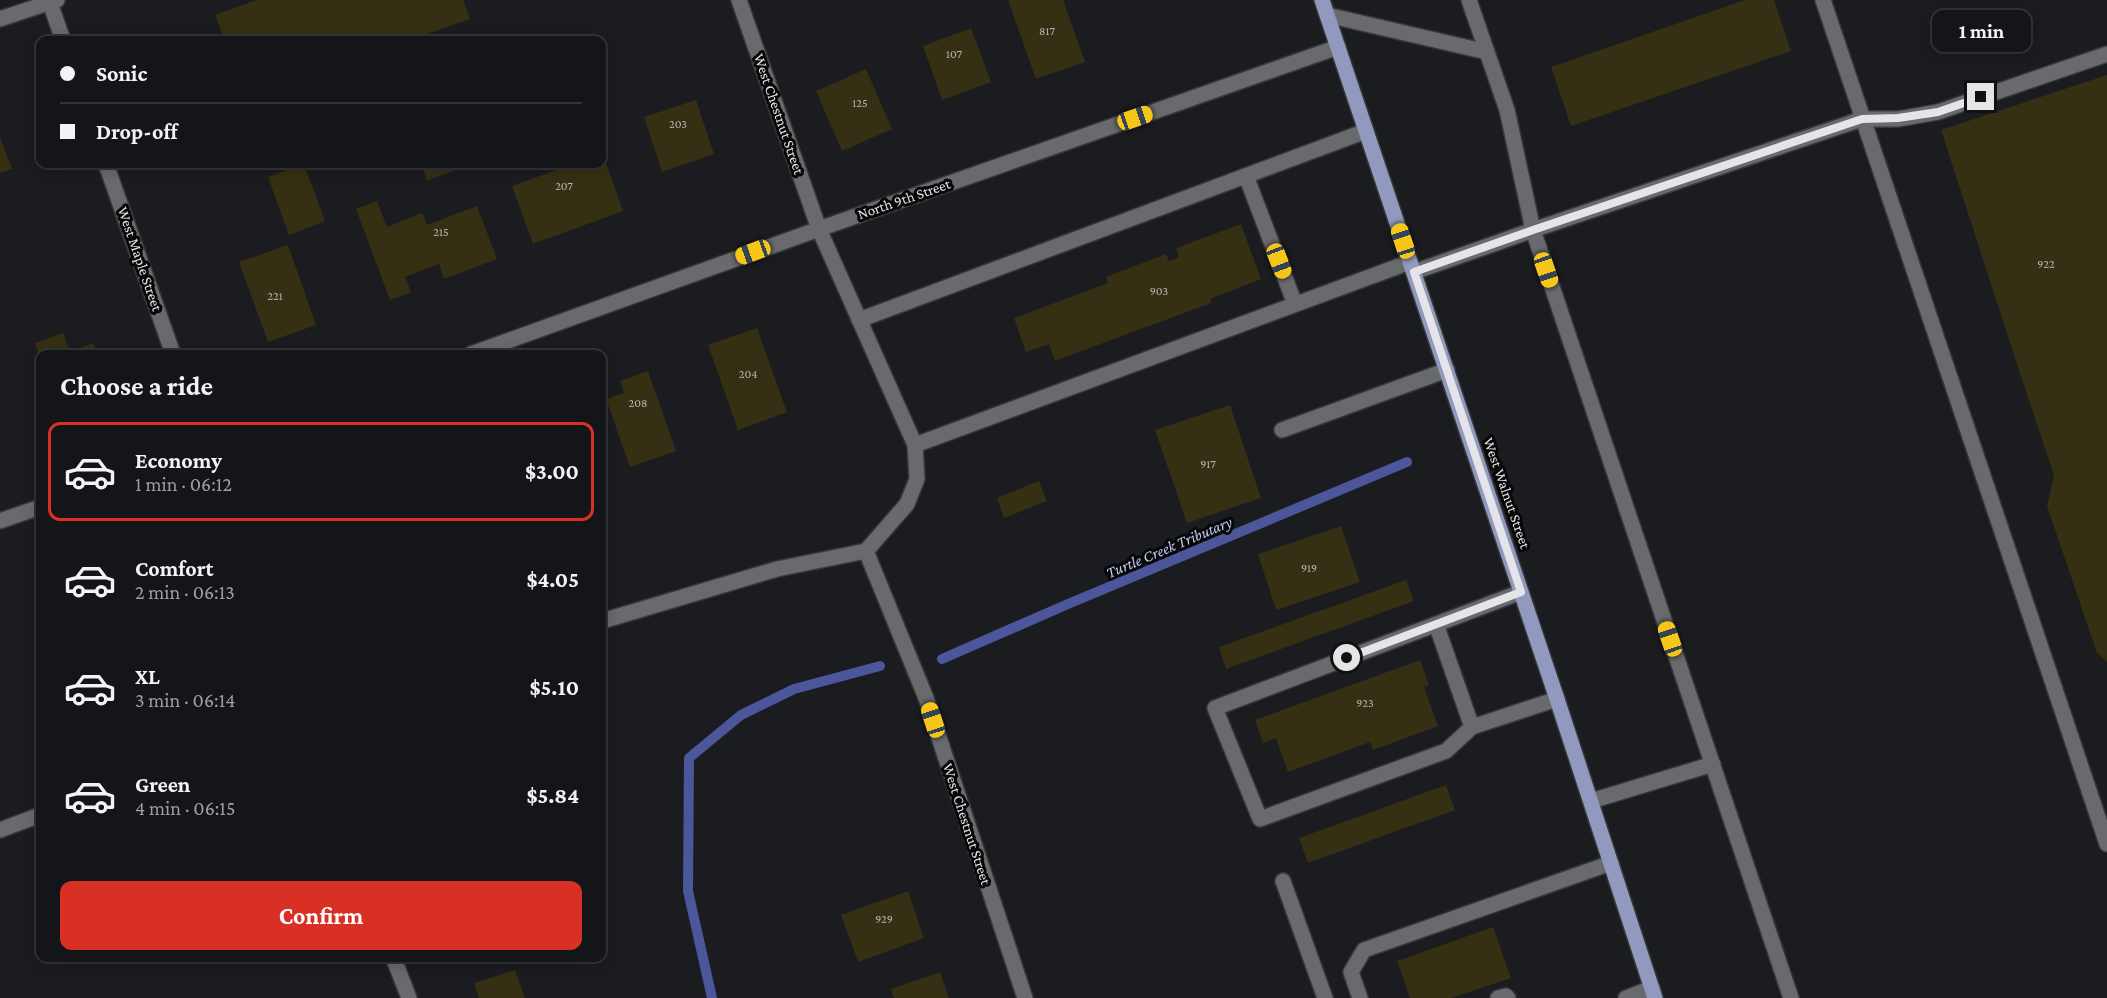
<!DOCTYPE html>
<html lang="en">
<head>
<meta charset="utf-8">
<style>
	:root { --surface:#141518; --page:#212225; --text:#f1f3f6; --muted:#9d9fa2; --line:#333437; --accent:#d93025 }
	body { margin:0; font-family:"Crimson Pro",serif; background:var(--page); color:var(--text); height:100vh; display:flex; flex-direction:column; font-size:22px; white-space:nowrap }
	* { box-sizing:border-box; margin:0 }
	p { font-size:20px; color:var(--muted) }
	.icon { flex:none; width:33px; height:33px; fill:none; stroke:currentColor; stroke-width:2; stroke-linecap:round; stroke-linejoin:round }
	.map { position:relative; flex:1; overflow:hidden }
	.sheet { position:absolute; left:36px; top:350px; width:570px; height:612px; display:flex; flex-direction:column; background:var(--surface); border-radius:12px; box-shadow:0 3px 15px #0003,0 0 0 2px var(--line) }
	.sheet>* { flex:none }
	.guide { position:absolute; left:36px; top:36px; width:570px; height:132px; border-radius:12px; box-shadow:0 3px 15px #0003,0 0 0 2px var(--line); display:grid; align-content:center; height:132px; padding:0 24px; background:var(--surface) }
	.end { position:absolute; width:27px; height:27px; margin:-14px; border:8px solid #e5e5e8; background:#111; box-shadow:0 0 0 3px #111 }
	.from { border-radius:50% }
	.bubble { position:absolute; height:42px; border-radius:12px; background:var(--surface); box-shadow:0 3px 15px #0003,0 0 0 2px var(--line); font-size:20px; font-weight:700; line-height:42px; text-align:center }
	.car { position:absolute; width:18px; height:36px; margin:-18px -9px; border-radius:8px; box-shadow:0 0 4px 2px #0007; background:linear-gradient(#f5c518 24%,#345 0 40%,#f5c518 0 76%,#345 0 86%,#f5c518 0) }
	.guide b { display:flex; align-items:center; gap:21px; height:57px; font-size:22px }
	.guide b+b { border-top:2px solid var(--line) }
	.guide i { width:15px; height:15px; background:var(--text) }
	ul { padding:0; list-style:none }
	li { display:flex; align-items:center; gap:18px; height:99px; margin:0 12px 9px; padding:0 12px; border:3px solid transparent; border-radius:12px }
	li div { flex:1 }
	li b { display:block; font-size:22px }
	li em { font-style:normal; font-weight:700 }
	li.current { border-color:var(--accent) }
	li>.icon { width:54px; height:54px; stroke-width:1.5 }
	h2 { padding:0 24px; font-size:27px; line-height:72px }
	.button { display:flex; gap:12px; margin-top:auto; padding:12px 24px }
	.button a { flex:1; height:69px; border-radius:12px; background:var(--accent); color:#fff; font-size:24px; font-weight:700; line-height:69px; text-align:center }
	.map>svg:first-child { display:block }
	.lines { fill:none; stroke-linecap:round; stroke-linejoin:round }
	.stream { stroke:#4c569b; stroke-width:10 }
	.building { fill:#352f13 }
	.minor-casing { stroke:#37383a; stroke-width:18 }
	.major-casing { stroke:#37383a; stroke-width:18 }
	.minor { stroke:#696a6e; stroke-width:15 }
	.major { stroke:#9199bf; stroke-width:15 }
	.route { stroke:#e5e5e8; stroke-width:8 }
	.labels { text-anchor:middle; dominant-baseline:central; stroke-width:6; stroke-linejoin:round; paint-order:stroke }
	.number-label { font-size:12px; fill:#b9b8b3 }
	.street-label { font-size:15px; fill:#e5e5e8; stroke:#070708 }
	.water-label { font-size:16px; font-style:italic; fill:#c2cbf3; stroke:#070708 }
</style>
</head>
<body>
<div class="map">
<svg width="2107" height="998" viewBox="0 0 2107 998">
	<rect width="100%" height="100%" fill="#1b1c20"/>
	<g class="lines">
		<!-- stream -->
		<path class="stream" d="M942,659L1068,604L1407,462
			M712,998L688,891L689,758L741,715L794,689L880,666"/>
	</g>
	<!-- building -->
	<path class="building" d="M257,0H463L470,19L410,40H225L215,15Z
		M1008,0H1063L1085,62L1036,79Z
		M1745,0H1774L1791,51L1571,126L1551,67Z
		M971,28L991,82L942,100L923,46Z
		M866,69L892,129L842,151L816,91Z
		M2107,75V662L2097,653L2047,506L2054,475L2028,398L1941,130Z
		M696,100L714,154L662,172L644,117Z
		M0,137L12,169L0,173Z
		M602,152L623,211L533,244L512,186L573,164H602Z
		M304,164L325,221L289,235L268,177Z
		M421,164H471L427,181Z
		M377,201L387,227L422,213L427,225L477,206L497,259L444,279L439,264L405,277L411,292L390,300L356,209Z
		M1241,224L1261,279L1210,299L1211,303L1055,361L1049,344L1026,352L1014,318L1108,283L1106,277L1166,254L1169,261L1179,257L1176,248Z
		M288,245L316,325L268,342L239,262Z
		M757,328L787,412L738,430L708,345Z
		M63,333L70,352L93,343L97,354H40V358L35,343Z
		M648,371L676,451L630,467L606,399L624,393L620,381Z
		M1230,405L1261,498L1187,523L1155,430Z
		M1039,481L1047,501L1004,518L997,498Z
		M1341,526L1360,582L1276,610L1258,554Z
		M1406,580L1414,601L1226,669L1219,647Z
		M1420,660L1429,685L1424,687L1438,726L1373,750L1370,742L1288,772L1276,738L1263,743L1255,720Z
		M1446,785L1455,810L1308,863L1299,838Z
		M908,891L924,938L858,962L841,915Z
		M1493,927L1511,978L1451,998H1410L1397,961Z
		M515,970L525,998H479L474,983Z
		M940,972L949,998H894L891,989Z"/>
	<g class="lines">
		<!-- minor casing -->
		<g class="minor-casing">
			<path id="minor" d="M49,0L63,40
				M1469,0L1507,110L1533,230L1791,998
				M1823,0L2107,844
				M1327,15L1487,52
				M0,19L57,0
				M106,164L173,354
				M1246,176L1295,304
				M1414,272L1533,230L1862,119H1898L1938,112L2107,54
				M859,320L1366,131
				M471,354L819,229L1338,47
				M1282,430L1447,370
				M915,445L1410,262
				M0,521L40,507
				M866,551L926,698L1025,998
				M1521,592L1215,708L1260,819L1446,751L1472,727L1557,699
				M602,621L777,569L866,551L907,504L917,479L915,445L819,229L739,0
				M1436,624L1472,727
				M1591,801L1713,764
				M0,830L40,815
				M1283,881L1325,998
				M393,957L409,998
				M1360,998L1351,972L1364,950L1611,863
				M1498,998L1506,996L1508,998
				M1626,998L1652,988"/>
		</g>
		<!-- major casing -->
		<g class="major-casing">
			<path id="major" d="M1322,0L1557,699L1655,998"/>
		</g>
		<!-- minor -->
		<use href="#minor" class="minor"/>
		<!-- major -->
		<use href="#major" class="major"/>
	</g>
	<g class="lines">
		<!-- route -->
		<path class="route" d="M1347,658L1521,592L1414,272L1533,230L1862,119L1898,118L1938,112L1981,97"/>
	</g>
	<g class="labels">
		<!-- number labels -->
		<g class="number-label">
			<text x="1047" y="31">817</text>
			<text x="954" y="54">107</text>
			<text x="860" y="103">125</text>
			<text x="678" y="124">203</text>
			<text x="564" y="186">207</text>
			<text x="441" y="232">215</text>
			<text x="2046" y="264">922</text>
			<text x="1159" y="291">903</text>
			<text x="275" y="296">221</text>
			<text x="748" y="374">204</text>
			<text x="638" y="403">208</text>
			<text x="1208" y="464">917</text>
			<text x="1309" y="568">919</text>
			<text x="1365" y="703">923</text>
			<text x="884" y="919">929</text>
		</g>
		<!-- street labels -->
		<g class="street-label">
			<text transform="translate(779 114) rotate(71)">West Chestnut Street</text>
			<text transform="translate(904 199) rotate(-19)">North 9th Street</text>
			<text transform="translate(140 259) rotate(71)">West Maple Street</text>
			<text transform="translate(1507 493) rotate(71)">West Walnut Street</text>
			<text transform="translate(967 824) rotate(72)">West Chestnut Street</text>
		</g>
		<!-- water labels -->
		<g class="water-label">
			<text transform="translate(1169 547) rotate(-23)">Turtle Creek Tributary</text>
		</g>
	</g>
</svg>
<i class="end from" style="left:1347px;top:658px"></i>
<i class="end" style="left:1981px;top:97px"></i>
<div class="bubble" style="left:1932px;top:10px;width:99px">1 min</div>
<i class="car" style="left:1135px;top:118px;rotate:71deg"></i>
<i class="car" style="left:1403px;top:241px;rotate:342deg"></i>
<i class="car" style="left:753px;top:252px;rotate:250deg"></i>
<i class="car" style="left:1279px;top:261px;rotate:159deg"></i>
<i class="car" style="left:1546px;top:270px;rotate:161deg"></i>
<i class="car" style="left:1670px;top:639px;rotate:341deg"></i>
<i class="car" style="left:933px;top:720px;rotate:342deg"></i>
<div class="guide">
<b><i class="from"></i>Sonic</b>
<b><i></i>Drop-off</b>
</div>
<section class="sheet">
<h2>Choose a ride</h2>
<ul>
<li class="current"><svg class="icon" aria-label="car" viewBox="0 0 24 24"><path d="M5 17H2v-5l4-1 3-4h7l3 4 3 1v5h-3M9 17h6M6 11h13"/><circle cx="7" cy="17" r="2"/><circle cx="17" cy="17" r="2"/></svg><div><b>Economy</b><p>1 min · 06:12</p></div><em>$3.00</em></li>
<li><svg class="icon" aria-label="car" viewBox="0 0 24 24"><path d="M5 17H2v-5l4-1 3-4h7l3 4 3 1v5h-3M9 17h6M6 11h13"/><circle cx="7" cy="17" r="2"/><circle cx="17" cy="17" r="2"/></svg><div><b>Comfort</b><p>2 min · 06:13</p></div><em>$4.05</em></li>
<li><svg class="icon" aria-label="car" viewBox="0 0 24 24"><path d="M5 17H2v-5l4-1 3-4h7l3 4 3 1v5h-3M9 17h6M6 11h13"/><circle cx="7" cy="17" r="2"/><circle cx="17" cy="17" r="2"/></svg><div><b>XL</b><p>3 min · 06:14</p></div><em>$5.10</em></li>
<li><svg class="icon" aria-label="car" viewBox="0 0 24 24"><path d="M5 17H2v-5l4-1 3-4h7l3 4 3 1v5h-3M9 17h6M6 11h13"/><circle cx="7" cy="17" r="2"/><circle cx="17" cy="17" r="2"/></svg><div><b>Green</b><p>4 min · 06:15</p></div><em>$5.84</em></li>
</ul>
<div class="button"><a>Confirm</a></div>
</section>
</div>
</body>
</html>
